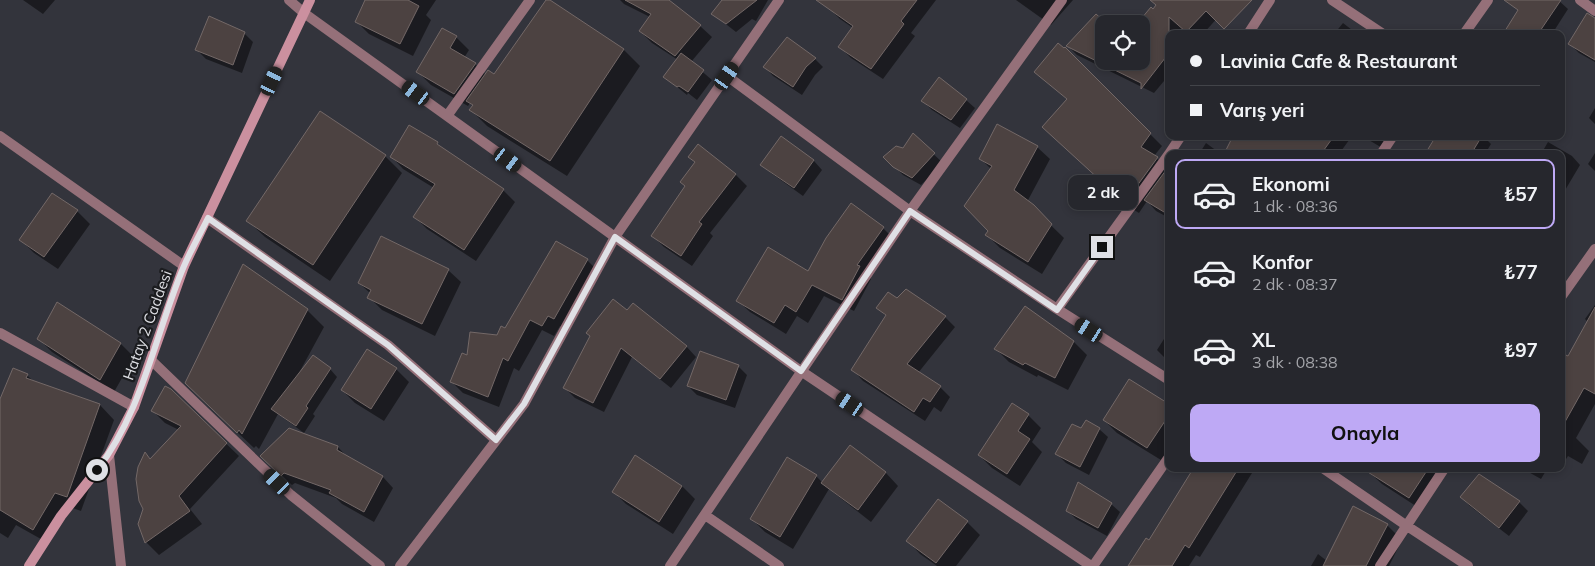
<!DOCTYPE html>
<html lang="tr">
<head>
<meta charset="utf-8">
<style>
	:root { --surface:#26272d; --page:#2e2f35; --text:#f1f3f6; --muted:#a4a5aa; --line:#424449; --accent:#bea9f5 }
	body { margin:0; font-family:Mulish,sans-serif; background:var(--page); color:var(--text); height:100vh; display:flex; flex-direction:column; font-size:19px; white-space:nowrap }
	* { box-sizing:border-box; margin:0 }
	p { font-size:16px; color:var(--muted) }
	.icon { flex:none; width:28px; height:28px; fill:none; stroke:currentColor; stroke-width:2; stroke-linecap:round; stroke-linejoin:round }
	.map { position:relative; flex:1; overflow:hidden }
	.sheet { position:absolute; left:1165px; top:150px; width:400px; height:322px; display:flex; flex-direction:column; background:var(--surface); border-radius:10px; box-shadow:0 2px 8px #0003,0 0 0 1px var(--line) }
	.sheet>* { flex:none }
	.top-card { position:absolute; left:1165px; top:30px; width:400px; height:110px; border-radius:10px; box-shadow:0 2px 8px #0003,0 0 0 1px var(--line); display:grid; align-content:center; height:110px; padding:0 25px; background:var(--surface) }
	.buttons { position:absolute; left:1095px; top:15px; display:grid; gap:10px }
	.buttons a { display:grid; place-items:center; width:55px; height:55px; border-radius:10px; background:var(--surface); box-shadow:0 2px 8px #0003,0 0 0 1px var(--line); font-size:25px }
	.end { position:absolute; width:22px; height:22px; margin:-11px; border:6px solid #dfe0e5; background:#111; box-shadow:0 0 0 2px #111 }
	.from { border-radius:50% }
	.bubble { position:absolute; height:35px; border-radius:10px; background:var(--surface); box-shadow:0 2px 8px #0003,0 0 0 1px var(--line); font-size:16px; font-weight:700; line-height:35px; text-align:center }
	.car { position:absolute; width:15px; height:30px; margin:-15px -8px; border-radius:6px; box-shadow:0 0 4px 1px #0007; background:linear-gradient(#222 24%,#8ab4d8 0 40%,#222 0 76%,#8ab4d8 0 86%,#222 0) }
	.top-card b { display:flex; align-items:center; gap:18px; height:48px; font-size:19px }
	.top-card b+b { border-top:1px solid var(--line) }
	.top-card i { width:12px; height:12px; background:var(--text) }
	ul { padding:9px 0 0; list-style:none }
	li { display:flex; align-items:center; gap:15px; height:70px; margin:0 10px 8px; padding:0 15px; border:2px solid transparent; border-radius:10px }
	li div { flex:1 }
	li b { display:block; font-size:19px }
	li em { font-style:normal; font-weight:700 }
	li.on { border-color:var(--accent) }
	li>.icon { width:45px; height:45px; stroke-width:1.5 }
	.action { display:flex; gap:10px; margin-top:auto; padding:10px 25px }
	.action a { flex:1; height:58px; border-radius:10px; background:var(--accent); color:#111; font-size:20px; font-weight:700; line-height:58px; text-align:center }
	.map>svg:first-child { display:block }
	.shadow { fill:#0007 }
	.building { fill:#4c4241; stroke:#736867 }
	.lines { fill:none; stroke-linecap:round; stroke-linejoin:round }
	.lane { stroke:#957079; stroke-width:10 }
	.street { stroke:#957079; stroke-width:10 }
	.secondary { stroke:#cb909f; stroke-width:10 }
	.route { stroke:#dfe0e5; stroke-width:6 }
	.labels { text-anchor:middle; dominant-baseline:central; stroke-width:4.5; stroke-linejoin:round; paint-order:stroke }
	.street-label { font-size:15px; fill:#dfe0e5; stroke:#1b1c1f }
</style>
</head>
<body>
<div class="map">
<svg width="1595" height="566" viewBox="0 0 1595 566">
	<rect width="100%" height="100%" fill="#33343c"/>
	<!-- shadow -->
	<path class="shadow" d="M23,0H55L43,14Z
		M367,0H436L426,15L431,20L413,56L369,34L356,21Z
		M547,0L624,50L640,66L567,176L487,126L471,110L473,106L470,103L468,106L431,85L418,72L456,37L469,50L464,58L475,64L486,75H495Z
		M620,0H667L700,26L712,37L691,62L712,80L697,100L688,93L687,95L665,77L678,60L652,43L640,31L650,17L624,4Z
		M723,0H768L756,21L752,19L736,32L713,14Z
		M835,0H936L911,33L915,36L883,79L851,58L840,47L853,28L840,19L829,8Z
		M1016,0H1073L1051,25Z
		M1163,0H1228L1220,15L1203,34H1169V75L1154,93L1077,55L1068,46L1096,16L1105,24L1104,61H1141V24H1139L1151,9L1153,10Z
		M1517,0H1558L1568,9L1552,34H1505L1519,11Z
		M1595,20V62L1579,53L1570,44Z
		M1343,23L1356,33L1357,34H1334Z
		M244,33L253,42L242,73L206,59L197,50Z
		M1065,49L1162,146L1154,156L1169,169V218L1156,211L1147,201L1139,213L1113,197L1101,185L1103,182L1068,100L1036,72Z
		M815,59L823,67L815,75L802,95L773,76L765,67Z
		M966,100L975,108L960,128L932,110L923,101Z
		M1595,108V124L1589,118Z
		M320,113L385,156L402,173L330,281L265,237L248,221Z
		M913,135L943,163L921,185L903,175L885,157L903,150Z
		M1235,136H1352L1339,154H1226Z
		M1362,136H1392L1384,149Z
		M1438,136H1483L1491,144L1485,154H1433Z
		M781,138L814,161L822,170L803,196L771,173L762,165Z
		M1548,142L1572,156L1580,165L1564,192L1561,190V154H1541Z
		M437,143L445,152L503,190L515,202L476,261L427,229L415,217L434,188L403,169L392,157Z
		M1206,143L1221,154H1199Z
		M698,146L736,175L747,186L710,233L713,236L692,266L664,247L653,236L686,187L696,163L690,157Z
		M1037,147L1050,159L1027,202L1064,238L1042,274L1000,248L987,235L990,231L991,169L980,158Z
		M1595,153V171L1588,164Z
		M851,205L883,228L895,240L869,277L871,279L854,311L824,296L808,323L797,316L786,334L750,312L738,301L809,273Z
		M77,211L90,224L58,269L34,253L21,240Z
		M556,243L587,260L598,271L565,329L560,326L554,336L542,330L519,371L514,368L499,407L463,393L452,382L468,357L506,330Z
		M448,270L461,282L435,336L382,310L369,297L371,294L359,283Z
		M898,300L945,317L955,327L918,373L940,387L950,397L941,412L934,407L925,421L863,381L853,370L886,316L878,308Z
		M57,304L121,344L134,357L114,392L52,352L39,339Z
		M1595,305V404L1576,438L1589,451L1582,464L1568,456L1561,467V354L1569,358L1588,322L1585,319Z
		M1025,308L1074,342L1087,355L1068,390L1038,375L1037,377L1009,362L996,349Z
		M307,310L324,327L300,371L330,369L337,377L313,414L315,416L304,433L278,414L259,449L256,446L254,448L203,400Z
		M627,312L686,346L696,357L671,388L632,357L604,412L575,398L565,388L591,337Z
		M1169,331V362L1157,350Z
		M738,366L747,375L735,408L697,395L688,386Z
		M396,369L409,382L384,421L355,403L342,390Z
		M27,375L34,382L100,405L114,420L81,511L70,507L48,543L16,525L8,538L0,533V402Z
		M170,390L239,456L190,509L202,524L159,555L146,542L140,524L145,509L146,454L151,460L179,430L165,423L153,411Z
		M1013,404L1028,415L1041,428L1032,442L1042,452L1020,486L992,468L979,455Z
		M1169,405V448L1161,460L1117,433L1104,420Z
		M1099,429L1108,437L1089,475L1066,463L1057,454L1082,430Z
		M338,447L348,458L383,477L393,488L374,522L342,504L336,498L295,483L292,485L262,456Z
		M850,447L886,473L898,486L871,522L829,489L793,549L765,532L752,519L816,476L823,483Z
		M1194,469H1247L1252,473L1200,557L1196,555L1189,566H1130L1149,541Z
		M1371,469H1436L1444,476L1422,510L1382,484L1369,472Z
		M1523,469H1547L1541,479Z
		M1479,476L1519,502L1528,511L1509,536L1470,506L1461,497Z
		M682,486L695,499L673,534L626,504L613,491Z
		M1111,504L1120,512L1107,536L1076,519L1067,510Z
		M967,522L980,535L956,566H937L920,554L908,541Z
		M1387,525L1402,540L1389,566H1311L1318,554L1327,561Z"/>
	<!-- building -->
	<path class="building" d="M365,0H408L419,6L400,44L355,22Z
		M546,0H550L624,49L550,161L469,110L473,105L466,101L488,70L494,74Z
		M625,0H669L701,25L675,56L639,31L651,14Z
		M722,0H757L726,24L711,14Z
		M816,0H917L901,21L904,24L871,69L838,47L853,26Z
		M1150,0H1252L1224,29L1206,11L1186,32L1169,17V53L1141,89V83L1066,46L1096,14L1104,21V61H1141V19L1151,7L1153,9L1156,5Z
		M1504,0H1561L1538,34H1503L1518,10Z
		M1587,13L1595,18V60L1568,44Z
		M209,16L245,32L233,65L195,50Z
		M442,28L457,36L450,48L476,63L454,94L416,72Z
		M787,37L816,58L806,67L793,87L763,67Z
		M1058,43L1064,48L1065,47L1151,133L1141,147L1158,157L1126,201L1099,185L1101,181L1042,127L1067,99L1034,72Z
		M681,53L704,70L688,92L679,86L677,87L663,77Z
		M939,77L967,99L951,120L921,101Z
		M320,111L386,155L313,265L246,221Z
		M997,124L1038,146L1014,190L1034,205L1052,224L1028,262L985,235L988,231L964,206L992,166L979,159Z
		M409,125L438,142L437,144L504,189L464,250L413,217L435,184L390,157Z
		M913,133L935,153L912,178L893,167L883,157L896,146L903,148Z
		M781,136L814,160L794,188L760,165Z
		M1233,136H1334L1321,154H1224Z
		M1436,136H1482L1471,154H1425Z
		M698,144L736,174L699,222L702,224L681,256L651,236L685,186L680,182L695,162L688,157Z
		M1169,166V215L1144,200Z
		M52,193L78,210L44,257L19,240Z
		M851,203L884,227L857,265L860,266L842,300L812,285L796,312L785,305L774,323L736,301L768,247L808,271L826,238Z
		M381,236L449,269L422,324L367,298L371,290L358,283Z
		M556,241L588,259L554,319L548,316L542,326L530,320L508,361L503,358L488,397L450,382L462,353L467,355L470,332L497,335L501,326L505,328Z
		M243,264L308,309L242,434L239,430L237,433L185,383Z
		M906,289L946,316L907,364L941,386L930,402L923,398L914,412L851,370L886,315L876,308L888,292L897,298Z
		M613,299L627,310L633,303L687,346L660,379L621,348L593,403L563,388L590,336L586,333Z
		M57,302L121,343L100,380L37,339Z
		M1025,306L1074,341L1055,378L1025,363L1023,365L994,349Z
		M1595,307V394L1584,388L1561,429V353L1568,356Z
		M367,349L397,368L371,409L341,390Z
		M700,351L739,365L726,400L687,386Z
		M313,355L331,368L306,406L308,408L296,426L271,409Z
		M13,368L28,374L26,378L100,404L67,497L55,493L33,530L0,510V399Z
		M1129,379L1169,404V415L1147,448L1103,420Z
		M165,386L171,389L227,443L179,496L190,511L145,543L138,524L143,509L139,501L136,479L138,467L145,452L150,459L181,426L151,411Z
		M1012,403L1029,414L1018,431L1030,439L1007,474L978,455Z
		M1086,420L1100,428L1080,467L1055,454L1072,424L1081,428Z
		M289,428L338,446L337,450L383,476L364,512L329,493L331,490L284,473L281,476L260,456Z
		M850,445L886,472L858,510L821,483Z
		M635,455L682,486L659,522L612,492Z
		M787,457L817,475L780,537L750,519Z
		M1193,469H1238L1189,548L1185,545L1172,566H1128L1146,538L1149,540Z
		M1363,469H1428L1409,498Z
		M1479,474L1520,501L1499,528L1460,497Z
		M1078,482L1112,503L1098,528L1066,511Z
		M938,499L968,521L936,563L906,541Z
		M1353,506L1388,524L1366,566H1323Z"/>
	<g class="lines">
		<!-- lane -->
		<path class="lane" d="M289,0L304,13"/>
		<!-- street -->
		<path class="street" d="M1332,0L1383,34
			M1580,0L1595,11
			M304,13L801,371L1091,566
			M1248,34L1270,0
			M1464,34L1488,0
			M727,76L910,211L1057,309L1169,380
			M447,116L530,0
			M0,136L184,266
			M1169,154L1181,136
			M1381,154L1393,136
			M207,218L388,345L496,440
			M1561,297L1595,249
			M1057,309L1169,154
			M0,333L134,407
			M151,360L291,495L380,566
			M109,455L121,566
			M1324,469L1407,526L1468,566
			M705,515L779,566
			M400,566L524,404L615,237L779,0
			M670,566L910,211L1062,0
			M1093,566L1169,457
			M1380,566L1444,469"/>
		<!-- secondary -->
		<path class="secondary" d="M29,566L61,516L109,455L134,407L184,266L310,0"/>
	</g>
	<g class="lines">
		<!-- route -->
		<path class="route" d="M97,470C143,411 155,334 184,266C191,250 200,234 208,218L388,345L496,440L524,404L615,237L801,371L910,211L1057,310L1102,247"/>
	</g>
	<g class="labels">
		<!-- street labels -->
		<g class="street-label">
			<text transform="translate(147 325) rotate(-70)">Hatay 2 Caddesi</text>
		</g>
	</g>
</svg>
<div class="buttons">
<a><svg class="icon" aria-label="locate" viewBox="0 0 24 24"><circle cx="12" cy="12" r="6"/><path d="M12 2v4M12 18v4M2 12h4M18 12h4"/></svg></a>
</div>
<i class="end from" style="left:97px;top:470px"></i>
<i class="end" style="left:1102px;top:247px"></i>
<div class="bubble" style="left:1068px;top:175px;width:70px">2 dk</div>
<i class="car" style="left:727px;top:76px;rotate:35deg"></i>
<i class="car" style="left:272px;top:81px;rotate:25deg"></i>
<i class="car" style="left:416px;top:93px;rotate:306deg"></i>
<i class="car" style="left:508px;top:160px;rotate:126deg"></i>
<i class="car" style="left:1089px;top:330px;rotate:303deg"></i>
<i class="car" style="left:850px;top:404px;rotate:304deg"></i>
<i class="car" style="left:277px;top:482px;rotate:314deg"></i>
<div class="top-card">
<b><i class="from"></i>Lavinia Cafe &amp; Restaurant</b>
<b><i></i>Varış yeri</b>
</div>
<section class="sheet">
<ul>
<li class="on"><svg class="icon" aria-label="car" viewBox="0 0 24 24"><path d="M5 17H2v-5l4-1 3-4h7l3 4 3 1v5h-3M9 17h6M6 11h13"/><circle cx="7" cy="17" r="2"/><circle cx="17" cy="17" r="2"/></svg><div><b>Ekonomi</b><p>1 dk · 08:36</p></div><em>₺57</em></li>
<li><svg class="icon" aria-label="car" viewBox="0 0 24 24"><path d="M5 17H2v-5l4-1 3-4h7l3 4 3 1v5h-3M9 17h6M6 11h13"/><circle cx="7" cy="17" r="2"/><circle cx="17" cy="17" r="2"/></svg><div><b>Konfor</b><p>2 dk · 08:37</p></div><em>₺77</em></li>
<li><svg class="icon" aria-label="car" viewBox="0 0 24 24"><path d="M5 17H2v-5l4-1 3-4h7l3 4 3 1v5h-3M9 17h6M6 11h13"/><circle cx="7" cy="17" r="2"/><circle cx="17" cy="17" r="2"/></svg><div><b>XL</b><p>3 dk · 08:38</p></div><em>₺97</em></li>
</ul>
<div class="action"><a>Onayla</a></div>
</section>
</div>
</body>
</html>
